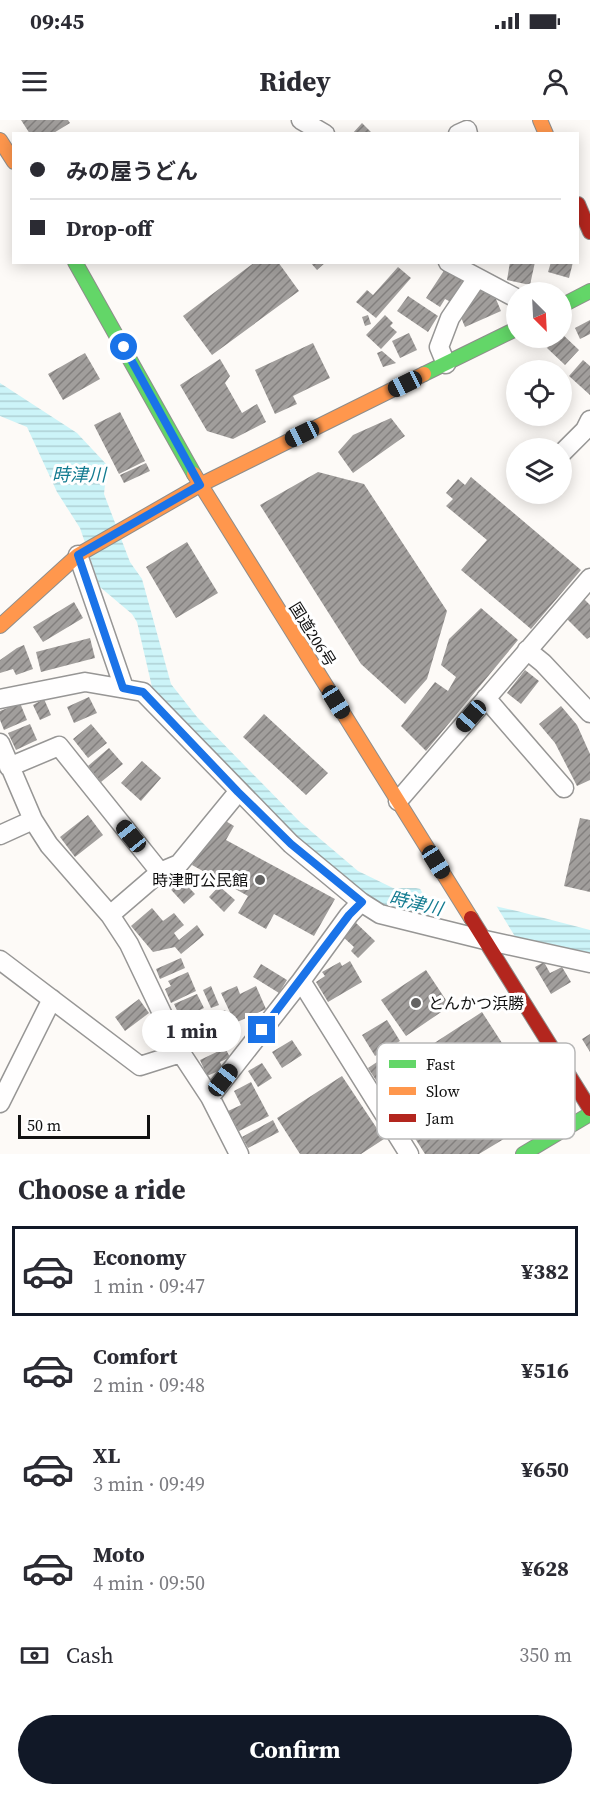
<!DOCTYPE html>
<html lang="en">
<head>
<meta charset="utf-8">
<style>
	:root { --surface:#fff; --page:#f2f2f3; --text:#2b2b33; --muted:#7c7c81; --line:#e1e1e2; --accent:#111827 }
	body { margin:0; font-family:"Source Serif 4","Noto Sans JP",serif; background:var(--page); color:var(--text); height:100vh; display:flex; flex-direction:column; font-size:22px; white-space:nowrap }
	* { box-sizing:border-box; margin:0 }
	p { font-size:20px; color:var(--muted) }
	.icon { flex:none; width:33px; height:33px; fill:none; stroke:currentColor; stroke-width:2; stroke-linecap:round; stroke-linejoin:round }
	.map { position:relative; height:1034px; overflow:hidden }
	.side { display:flex; flex-direction:column; background:var(--surface); flex:1 }
	.side>* { flex:none }
	.banner { position:absolute; left:12px; top:12px; width:567px; height:132px; border-radius:0px; box-shadow:0 3px 15px #0003; display:grid; align-content:center; height:132px; padding:0 18px; background:var(--surface) }
	.needle { width:39px; rotate:156deg }
	.tools { position:absolute; left:506px; top:162px; display:grid; gap:12px }
	.tools a { display:grid; place-items:center; width:66px; height:66px; border-radius:50%; background:var(--surface); box-shadow:0 3px 15px #0003; font-size:30px }
	.scale { position:absolute; left:18px; bottom:15px; width:132px; box-sizing:border-box; padding-left:6px; border:3px solid #111; border-top:0; font-size:16px; line-height:21px; white-space:nowrap; color:#111; -webkit-text-stroke:4px #fff; paint-order:stroke }
	.end { position:absolute; width:27px; height:27px; margin:-14px; border:8px solid #1a73e8; background:#fff; box-shadow:0 0 0 3px #fff }
	.from { border-radius:50% }
	.bubble { position:absolute; height:42px; border-radius:21px; background:var(--surface); box-shadow:0 3px 15px #0003; font-size:20px; font-weight:700; line-height:42px; text-align:center }
	.car { position:absolute; width:18px; height:36px; margin:-18px -9px; border-radius:8px; box-shadow:0 0 4px 2px #0007; background:linear-gradient(#222 24%,#8ab4d8 0 40%,#222 0 76%,#8ab4d8 0 86%,#222 0) }
	.banner b { display:flex; align-items:center; gap:21px; height:57px; font-size:22px }
	.banner b+b { border-top:2px solid var(--line) }
	.banner i { width:15px; height:15px; background:var(--text) }
	ul { padding:0; list-style:none }
	li { display:flex; align-items:center; gap:18px; height:90px; margin:0 12px 9px; padding:0 6px; border:3px solid transparent; border-radius:0px }
	li div { flex:1 }
	li b { display:block; font-size:22px }
	li em { font-style:normal; font-weight:700 }
	li.current { border-color:var(--accent) }
	li>.icon { width:54px; height:54px; stroke-width:1.5 }
	h2 { padding:0 18px; font-size:27px; line-height:72px }
	.pay { display:flex; align-items:center; gap:15px; height:66px; padding:0 18px; font-size:22px }
	.pay p { margin-inline-start:auto }
	.primary-button { display:flex; gap:12px; margin-top:auto; padding:12px 18px }
	.primary-button a { flex:1; height:69px; border-radius:36px; background:var(--accent); color:#fff; font-size:24px; font-weight:700; line-height:69px; text-align:center }
	.status { display:flex; justify-content:space-between; align-items:center; height:42px; padding:0 30px; background:var(--surface); direction:ltr }
	.status svg { height:16px; fill:currentColor }
	header { display:flex; justify-content:space-between; align-items:center; height:78px; padding:0 18px; background:var(--surface); font-size:27px; font-weight:700 }
	.map>svg:first-child { display:block }
	.water { fill:url(#water-rules) }
	.pier { fill:#fdfaf7 }
	.building { fill:url(#building-hatch) }
	.lines { fill:none; stroke-linecap:round; stroke-linejoin:round }
	.street-casing { stroke:#979695; stroke-width:21 }
	.fast-casing { stroke:#8e8d8b; stroke-width:16 }
	.slow-casing { stroke:#8e8d8b; stroke-width:16 }
	.jam-casing { stroke:#8e8d8b; stroke-width:16 }
	.street { stroke:#fffefe; stroke-width:18 }
	.fast { stroke:#63d668; stroke-width:14 }
	.slow { stroke:#ff974d; stroke-width:14 }
	.jam { stroke:#b3261e; stroke-width:14 }
	.route { stroke:#1a73e8; stroke-width:8 }
	.poi-dot { fill:#646362; stroke:#fff; stroke-width:2 }
	.labels { text-anchor:middle; dominant-baseline:central; stroke-width:6; stroke-linejoin:round; paint-order:stroke }
	.street-label { font-size:16px; fill:#111; stroke:#fff }
	.poi-label { font-size:16px; fill:#111; stroke:#fff; text-anchor:end }
	.water-label { font-size:18px; font-style:italic; fill:#147c91; stroke:#fff }
	.key { fill:#fff; stroke:#b8b8b8; stroke-width:1.5 }
	.key-label { font-size:16px; fill:#111 }
</style>
</head>
<body>
<div class="status"><b>09:45</b><svg viewBox="0 0 49 12"><path d="M0 12V9h3v3zM5 12V6h3v6zM10 12V3h3v9zM15 12V0h3v12zM26 1h20v11H26zM47 4h2v5h-2z"/></svg></div>
<header><svg class="icon" aria-label="menu" viewBox="0 0 24 24"><path d="M4 6h16M4 12h16M4 18h16"/></svg>Ridey<svg class="icon" aria-label="person" viewBox="0 0 24 24"><circle cx="12" cy="8" r="4"/><path d="M4 21q1-7 8-7t8 7"/></svg></header>
<div class="map">
<svg width="590" height="1034" viewBox="0 0 590 1034">
	<defs>
		<pattern id="water-rules" width="6" height="5" patternUnits="userSpaceOnUse" patternTransform="scale(1.5)"><rect width="6" height="5" fill="#ccf4f8"/><path d="M0 2.5h6" fill="none" stroke="#aed0d4"/></pattern>
		<pattern id="building-hatch" width="6" height="6" patternUnits="userSpaceOnUse" patternTransform="scale(1.5)"><rect width="6" height="6" fill="#a19e9c"/><path d="M-1 1l2-2M0 6l6-6M5 7l2-2" fill="none" stroke="#827f7e"/></pattern>
	</defs>
	<rect width="100%" height="100%" fill="#fdfaf7"/>
	<!-- water -->
	<path class="water" d="M0,263L77,313L107,345L104,374L130,442L142,459L171,564L197,597L299,701L358,751L393,768H416L517,791L590,810V836L382,787L333,753L145,570L152,567L137,502L132,494L100,467L80,408L57,372L27,307L0,296Z"/>
	<!-- pier -->
	<path class="pier" d="M418,765L494,782L519,823L439,803Z"/>
	<!-- building -->
	<path class="building" d="M21,0H68L70,3L52,14H30Z
		M362,3L373,14H352Z
		M255,142H278L299,171L212,235L183,196Z
		M310,142H326L317,150Z
		M510,142H535L530,165L507,160Z
		M551,142H573L569,158L548,152Z
		M398,147L411,158L376,198L356,182L367,170L373,175Z
		M445,149L467,162L455,184L445,179L440,187L426,178Z
		M480,169L496,179L501,191L465,207L460,195Z
		M408,176L438,196L428,212L397,191Z
		M368,195L371,204L365,206L362,197Z
		M385,195L393,203L390,206L397,212L381,229L366,215Z
		M590,200V214L580,219L575,208Z
		M409,213L417,230L400,238L392,221Z
		M561,213L579,230L565,245L547,228L557,218H561Z
		M313,223L330,258L293,276L297,284L275,294L255,250Z
		M382,231L396,243L383,247L377,233Z
		M85,233L100,259L63,280L48,254Z
		M220,239L230,256L225,263L242,293L257,284L266,302L233,319L207,311L180,265Z
		M583,240L590,246V275L569,256Z
		M120,292L145,341L119,354L94,305Z
		M391,298L405,316L353,353L338,332L353,315Z
		M146,343L150,351L124,363L120,355Z
		M318,352L364,364L447,491L427,559L405,584L361,544L260,385Z
		M471,357L581,450L531,509L461,450L487,420L446,386L453,379L446,373L458,359L465,365Z
		M187,422L218,473L176,498L146,447Z
		M583,478L590,485V517L587,519L564,496Z
		M74,482L83,498L43,522L33,507Z
		M481,488L518,520L426,631L401,606L435,562L448,571L456,557L441,545L449,519Z
		M90,518L95,538L41,552L36,532Z
		M24,525L33,549L16,555L13,549L0,553V540L17,528Z
		M525,550L539,561L521,584L507,573Z
		M89,577L97,593L74,603L67,587Z
		M44,579L51,595L40,600L33,585Z
		M20,583L27,600L4,610L0,600V591Z
		M561,586L577,605L590,634V660L577,666L555,623L539,604Z
		M264,594L328,653L306,675L243,617Z
		M30,604L37,620L16,630L8,613Z
		M91,604L107,623L88,638L73,619Z
		M109,628L123,644L101,662L88,646Z
		M142,641L161,658L141,681L121,663Z
		M88,695L103,715L75,737L60,717Z
		M219,697L234,706L226,720L335,779L314,816L274,794L266,809L238,793L248,776L192,745Z
		M580,698L590,700V772L564,766Z
		M175,753L195,774L184,784L165,763Z
		M219,766L235,780L224,792L209,777Z
		M152,788L163,801L174,793L184,805L174,813L179,820L197,805L204,815L181,834L175,827L153,832L131,806Z
		M355,802L375,821L358,838L351,831L354,827L342,816Z
		M181,838L185,848L160,859L156,849Z
		M350,841L362,862L328,882L316,862L325,856L322,852L340,842L342,846Z
		M544,842L550,853L562,847L571,862L551,874L535,847Z
		M261,844L287,860L279,873L253,857Z
		M426,850L450,886L406,916L381,880Z
		M188,852L196,871L171,883L165,869L171,866L168,861Z
		M211,866L219,885L211,888L203,870Z
		M237,866L240,874L256,866L266,889L235,903L221,873Z
		M197,874L204,888L181,899L174,884Z
		M139,879L149,893L125,911L115,897Z
		M225,890L232,905L223,909L217,893Z
		M482,892L502,923L486,934L481,926L418,967L402,944Z
		M199,895L200,898L207,895L212,906L190,916L185,905L190,903L189,900Z
		M387,900L400,921L375,936L362,915Z
		M590,914V932L582,919Z
		M292,920L302,935L282,948L272,932Z
		M225,928L230,937L220,942L223,949L207,956L200,940Z
		M511,935L543,988L535,1000L479,1034H425L411,1012L434,998V994L444,988L441,982L501,948L498,943Z
		M383,938L400,964L385,974L368,948Z
		M262,943L272,958L258,967L248,951Z
		M342,956L384,1019L361,1034H300L277,998Z
		M251,962L269,996L239,1011L228,991L241,985L234,971Z
		M273,1000L279,1012L248,1028L242,1017Z"/>
	<g class="lines">
		<!-- street casing -->
		<g class="street-casing">
			<path id="street" d="M301,0L325,14
				M458,14L467,10L468,14
				M448,142L516,178
				M446,244L439,227L450,198L477,158
				M561,334L585,310L590,300
				M78,435L124,568
				M527,530L543,543L590,593
				M486,578L564,668
				M0,579L85,562L143,572L291,724L361,782
				M0,623L33,700L49,725L110,795L129,824L181,933L210,977L239,1034
				M9,647L59,626L160,752L110,795
				M398,681L590,458
				M0,715L33,700
				M160,752L179,744L238,672
				M0,840L140,946L181,933
				M210,977L301,861
				M0,983L52,879
				M409,1034L301,861L349,795L361,782L380,794L485,820L590,843"/>
		</g>
		<!-- fast casing -->
		<g class="fast-casing">
			<path id="fast" d="M75,142L194,354
				M561,186L590,171
				M424,254L516,209
				M523,1034L590,994"/>
		</g>
		<!-- slow casing -->
		<g class="slow-casing">
			<path id="slow" d="M540,0L546,14
				M0,20L14,42
				M194,354L471,798
				M0,506L78,435L200,365L424,254"/>
		</g>
		<!-- jam casing -->
		<g class="jam-casing">
			<path id="jam" d="M578,84L590,112
				M471,798L590,989"/>
		</g>
		<!-- street -->
		<use href="#street" class="street"/>
		<!-- fast -->
		<use href="#fast" class="fast"/>
		<!-- slow -->
		<use href="#slow" class="slow"/>
		<!-- jam -->
		<use href="#jam" class="jam"/>
	</g>
	<g class="lines">
		<!-- route -->
		<path class="route" d="M124,227L200,365L78,435L123,568L143,572L238,672L291,724L362,782L349,795L262,910"/>
	</g>
	<!-- markers -->
	<g class="poi-dot">
		<circle cx="260" cy="760" r="6"/>
		<circle cx="416" cy="883" r="6"/>
	</g>
	<g class="labels">
		<!-- street labels -->
		<g class="street-label">
			<text transform="translate(313 514) rotate(58)">国道206号</text>
		</g>
		<!-- poi labels -->
		<g class="poi-label">
			<text x="248" y="760">時津町公民館</text>
			<text x="428" y="883" text-anchor="start">とんかつ浜勝</text>
		</g>
		<!-- water labels -->
		<g class="water-label">
			<text x="79" y="354">時津川</text>
			<text transform="translate(416 783) rotate(13)">時津川</text>
		</g>
	</g>
	<!-- legend -->
	<rect x="377" y="923" width="198" height="96" rx="9" class="key"/>
	<rect x="389" y="940" width="27" height="8" fill="#63d668"/>
	<rect x="389" y="967" width="27" height="8" fill="#ff974d"/>
	<rect x="389" y="994" width="27" height="8" fill="#b3261e"/>
	<g class="key-label">
		<text x="426" y="950">Fast</text>
		<text x="426" y="977">Slow</text>
		<text x="426" y="1004">Jam</text>
	</g>
</svg>
<div class="tools">
<a><svg class="needle" viewBox="-14 -14 28 28"><path d="M0-13l5 13h-10z" fill="#e53935"/><path d="M0 13l5-13h-10z" fill="#7c7c81"/></svg></a>
<a><svg class="icon" aria-label="locate" viewBox="0 0 24 24"><circle cx="12" cy="12" r="6"/><path d="M12 2v4M12 18v4M2 12h4M18 12h4"/></svg></a>
<a><svg class="icon" aria-label="layers" viewBox="0 0 24 24"><path d="M12 4l9 5-9 5-9-5zM3 14l9 5 9-5"/></svg></a>
</div>
<div class="scale">50 m</div>
<i class="end from" style="left:124px;top:227px"></i>
<i class="end" style="left:262px;top:910px"></i>
<div class="bubble" style="left:142px;top:890px;width:99px">1 min</div>
<i class="car" style="left:405px;top:264px;rotate:244deg"></i>
<i class="car" style="left:302px;top:314px;rotate:244deg"></i>
<i class="car" style="left:336px;top:582px;rotate:148deg"></i>
<i class="car" style="left:471px;top:596px;rotate:221deg"></i>
<i class="car" style="left:131px;top:716px;rotate:321deg"></i>
<i class="car" style="left:436px;top:742px;rotate:148deg"></i>
<i class="car" style="left:223px;top:960px;rotate:38deg"></i>
<div class="banner">
<b><i class="from"></i>みの屋うどん</b>
<b><i></i>Drop-off</b>
</div>
</div>
<section class="side">
<h2>Choose a ride</h2>
<ul>
<li class="current"><svg class="icon" aria-label="car" viewBox="0 0 24 24"><path d="M5 17H2v-5l4-1 3-4h7l3 4 3 1v5h-3M9 17h6M6 11h13"/><circle cx="7" cy="17" r="2"/><circle cx="17" cy="17" r="2"/></svg><div><b>Economy</b><p>1 min · 09:47</p></div><em>¥382</em></li>
<li><svg class="icon" aria-label="car" viewBox="0 0 24 24"><path d="M5 17H2v-5l4-1 3-4h7l3 4 3 1v5h-3M9 17h6M6 11h13"/><circle cx="7" cy="17" r="2"/><circle cx="17" cy="17" r="2"/></svg><div><b>Comfort</b><p>2 min · 09:48</p></div><em>¥516</em></li>
<li><svg class="icon" aria-label="car" viewBox="0 0 24 24"><path d="M5 17H2v-5l4-1 3-4h7l3 4 3 1v5h-3M9 17h6M6 11h13"/><circle cx="7" cy="17" r="2"/><circle cx="17" cy="17" r="2"/></svg><div><b>XL</b><p>3 min · 09:49</p></div><em>¥650</em></li>
<li><svg class="icon" aria-label="car" viewBox="0 0 24 24"><path d="M5 17H2v-5l4-1 3-4h7l3 4 3 1v5h-3M9 17h6M6 11h13"/><circle cx="7" cy="17" r="2"/><circle cx="17" cy="17" r="2"/></svg><div><b>Moto</b><p>4 min · 09:50</p></div><em>¥628</em></li>
</ul>
<div class="pay"><svg class="icon" aria-label="cash" viewBox="0 0 24 24"><path d="M3 7h18v10H3z"/><circle cx="12" cy="12" r="2"/></svg>Cash<p>350 m</p></div>
<div class="primary-button"><a>Confirm</a></div>
</section>
</body>
</html>
